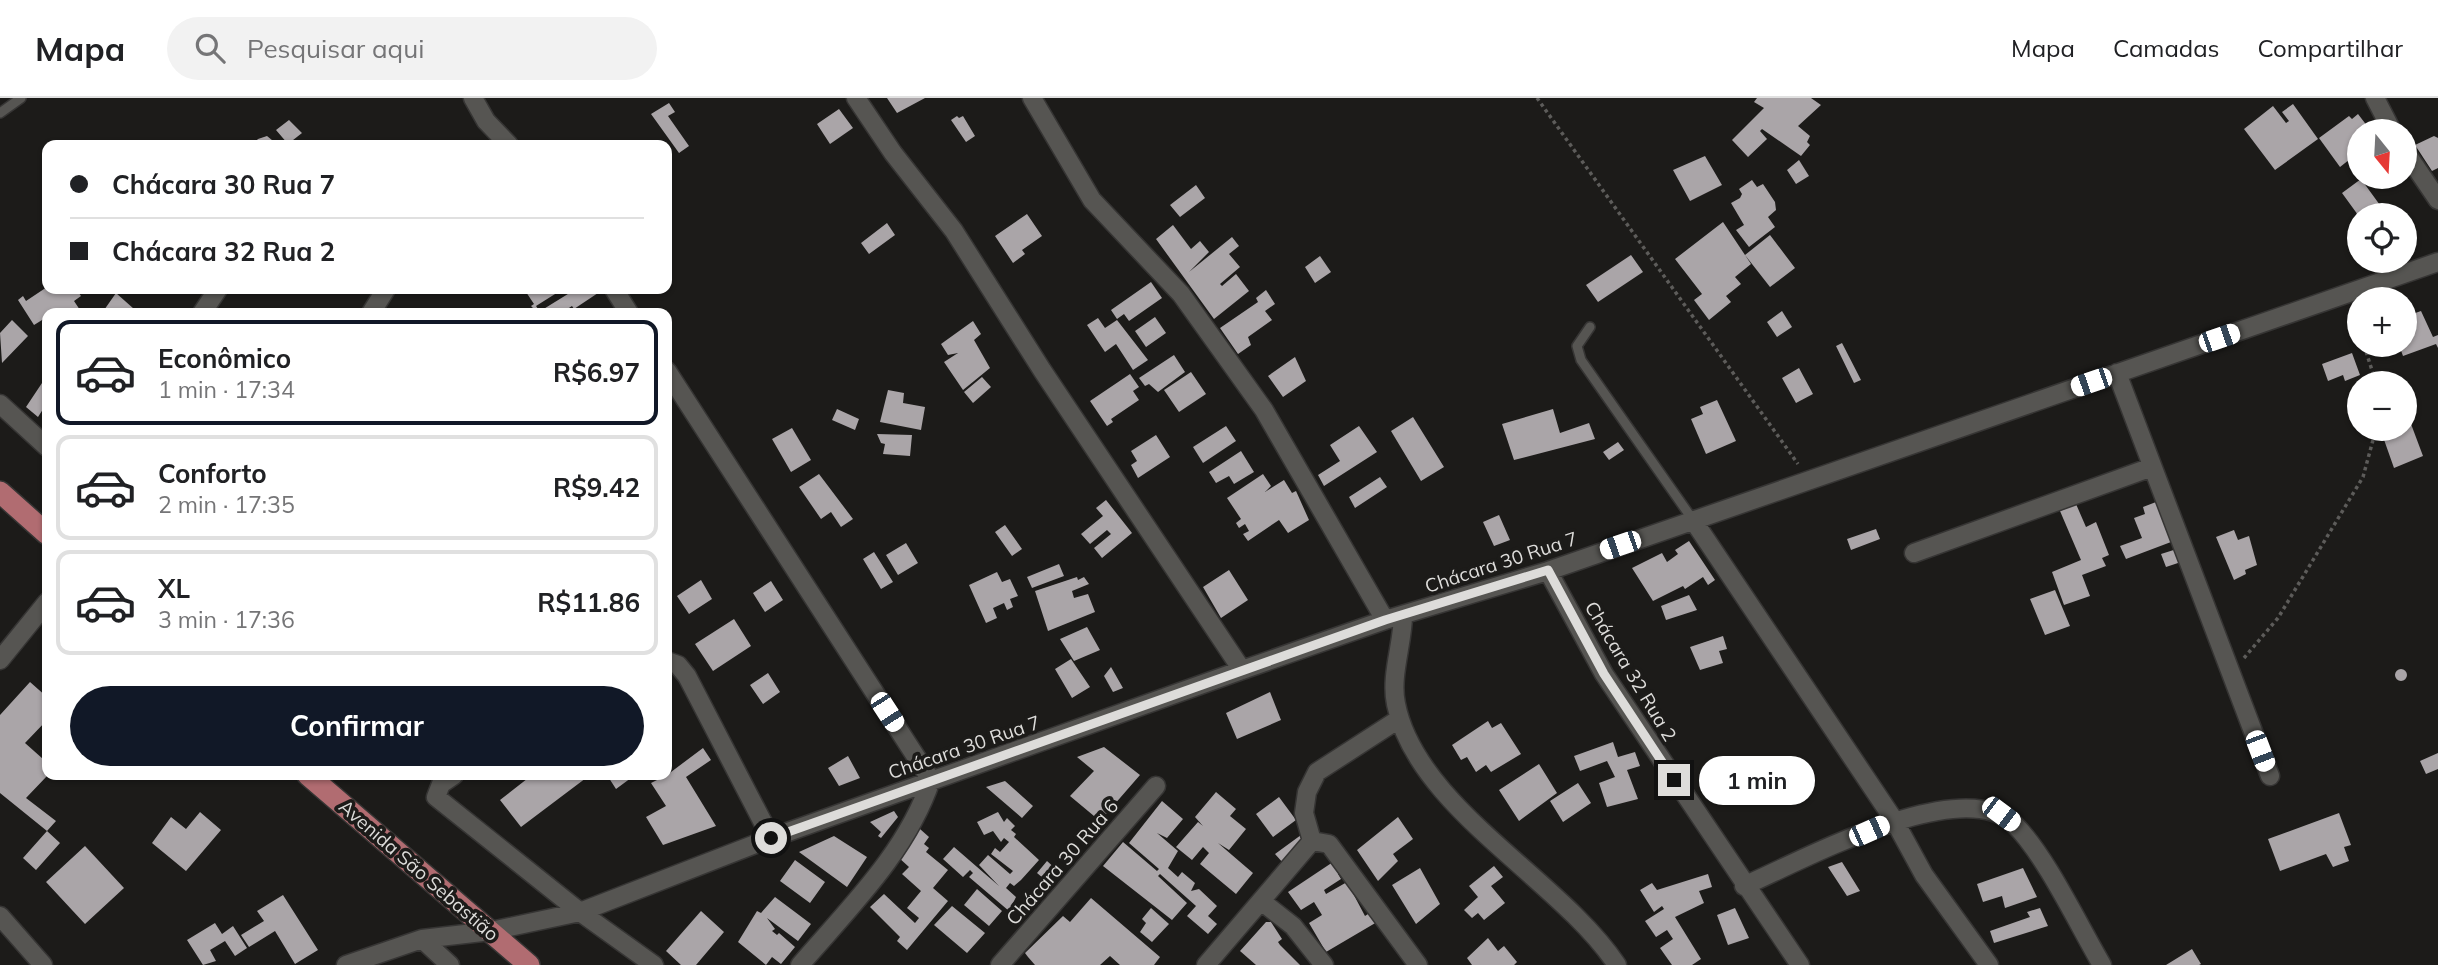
<!DOCTYPE html>
<html lang="pt">
<head>
<meta charset="utf-8">
<style>
	:root { --surface:#fff; --page:#f2f2f2; --text:#202124; --muted:#757577; --line:#e0e0e0; --accent:#111827 }
	body { margin:0; font-family:Mulish,sans-serif; background:var(--page); color:var(--text); height:100vh; display:flex; flex-direction:column; font-size:26px; white-space:nowrap }
	* { box-sizing:border-box; margin:0 }
	p { font-size:23px; color:var(--muted) }
	.icon { flex:none; width:38px; height:38px; fill:none; stroke:currentColor; stroke-width:2; stroke-linecap:round; stroke-linejoin:round }
	.map { position:relative; flex:1; overflow:hidden }
	.sheet { position:absolute; left:42px; top:210px; width:630px; height:472px; display:flex; flex-direction:column; background:var(--surface); border-radius:14px; box-shadow:0 2px 5px #0004 }
	.sheet>* { flex:none }
	.hud { position:absolute; left:42px; top:42px; width:630px; height:154px; border-radius:14px; box-shadow:0 2px 5px #0004; display:grid; align-content:center; height:154px; padding:0 28px; background:var(--surface) }
	.needle { width:46px; rotate:162deg }
	.buttons { position:absolute; left:2347px; top:21px; display:grid; gap:14px }
	.buttons a { display:grid; place-items:center; width:70px; height:70px; border-radius:50%; background:var(--surface); box-shadow:0 2px 5px #0004; font-size:35px }
	.end { position:absolute; width:32px; height:32px; margin:-16px; border:9px solid #dddcda; background:#111; box-shadow:0 0 0 4px #111 }
	.from { border-radius:50% }
	.bubble { position:absolute; height:49px; border-radius:24px; background:var(--surface); box-shadow:0 2px 5px #0004; font-size:23px; font-weight:700; line-height:49px; text-align:center }
	.car { position:absolute; width:21px; height:42px; margin:-21px -10px; border-radius:9px; box-shadow:0 0 5px 2px #0007; background:linear-gradient(#fff 24%,#345 0 40%,#fff 0 76%,#345 0 86%,#fff 0) }
	.hud b { display:flex; align-items:center; gap:24px; height:66px; font-size:26px }
	.hud b+b { border-top:2px solid var(--line) }
	.hud i { width:18px; height:18px; background:var(--text) }
	ul { padding:12px 0 0; list-style:none }
	li { display:flex; align-items:center; gap:21px; height:105px; margin:0 14px 10px; padding:0 14px; border:4px solid var(--line); border-radius:14px }
	li div { flex:1 }
	li b { display:block; font-size:26px }
	li em { font-style:normal; font-weight:700 }
	li.selected { border-color:var(--accent) }
	li>.icon { width:63px; height:63px; stroke-width:1.5 }
	.primary-button { display:flex; gap:14px; margin-top:auto; padding:14px 28px }
	.primary-button a { flex:1; height:80px; border-radius:42px; background:var(--accent); color:#fff; font-size:28px; font-weight:700; line-height:80px; text-align:center }
	header { display:flex; align-items:center; gap:42px; box-sizing:border-box; height:98px; padding:0 35px; background:var(--surface); border-bottom:2px solid var(--line) }
	header strong { font-size:33px }
	nav { display:flex; gap:38px; margin-inline-start:auto; font-size:24px }
	.search { width:490px; height:63px; background:var(--page); display:flex; align-items:center; gap:18px; box-sizing:border-box; padding:0 24px; border-radius:38px; color:var(--muted); font-size:26px }
	.map>svg:first-child { display:block }
	.building { fill:#aaa5a8 }
	.lines { fill:none; stroke-linecap:round; stroke-linejoin:round }
	.lane-casing { stroke:#363534; stroke-width:12 }
	.street-casing { stroke:#363534; stroke-width:21 }
	.primary-casing { stroke:#363534; stroke-width:24 }
	.path { stroke:#5d5c5a; stroke-width:3.5; stroke-dasharray:3.5 3.5; stroke-linecap:butt }
	.lane { stroke:#565552; stroke-width:9 }
	.street { stroke:#565552; stroke-width:18 }
	.primary { stroke:#b16c71; stroke-width:21 }
	.route { stroke:#dddcda; stroke-width:9 }
	.labels { text-anchor:middle; dominant-baseline:central; stroke-width:7; stroke-linejoin:round; paint-order:stroke }
	.street-label { font-size:19px; fill:#dddcda; stroke:#1c1b19 }
</style>
</head>
<body>
<header>
<strong>Mapa</strong>
<div class="search"><svg class="icon" aria-label="search" viewBox="0 0 24 24"><circle cx="10" cy="10" r="6"/><path d="M15 15l6 6"/></svg>Pesquisar aqui</div>
<nav><a>Mapa</a><a>Camadas</a><a>Compartilhar</a></nav>
</header>
<div class="map">
<svg width="2438" height="867" viewBox="0 0 2438 867">
	<rect width="100%" height="100%" fill="#1c1b19"/>
	<!-- building -->
	<path class="building" d="M887,0H925L897,15Z
		M1757,0H1811L1821,7L1798,28L1810,38L1807,44L1810,47L1801,58L1762,31L1760,33L1767,41L1748,59L1732,42L1764,10L1754,4Z
		M669,5L675,14L668,18L689,48L679,55L651,16Z
		M2293,6L2318,41L2275,72L2244,31L2273,8L2286,25L2289,23L2282,14Z
		M839,11L853,30L830,46L817,26Z
		M2358,16L2371,33H2359V54L2340,69L2319,40L2349,18L2352,21Z
		M957,18L959,20L963,18L975,38L966,44L951,22Z
		M289,22L302,35L288,46L276,32Z
		M267,38L278,47H252L258,41Z
		M2434,38L2438,40V70L2432,73L2415,47Z
		M1705,58L1722,87L1690,103L1673,72Z
		M1799,62L1809,78L1796,86L1787,72Z
		M2361,81L2385,114L2381,117H2358L2342,95Z
		M1752,82L1757,89L1763,86L1775,104L1776,112L1768,119L1775,129L1749,149L1736,132L1744,127L1731,105L1740,100L1742,96L1739,91Z
		M1196,87L1205,100L1180,119L1170,107Z
		M1027,116L1042,138L1022,152L1025,156L1013,165L995,138Z
		M1723,124L1751,166L1735,179L1741,186L1726,198L1731,204L1709,222L1694,202L1702,196L1675,161Z
		M887,125L895,137L869,156L861,145Z
		M1173,127L1191,151L1200,143L1209,154L1189,174L1232,139L1239,148L1229,156L1240,169L1220,186L1222,188L1236,176L1249,193L1214,221L1156,141Z
		M1770,137L1795,170L1770,189L1745,157Z
		M1631,157L1643,174L1598,204L1586,187Z
		M1320,158L1331,174L1315,185L1305,169Z
		M1151,184L1162,200L1129,223L1124,216L1117,221L1111,212Z
		M47,189L76,191L81,198L74,203L80,212L76,215H47V219L34,227L18,202L23,198L26,203Z
		M524,191H563L536,208L540,214L538,215L531,208L534,206Z
		M576,191H595L598,195L574,211L572,208L561,215H545L542,212Z
		M1266,192L1275,206L1265,213L1272,222L1248,239L1251,247L1238,256L1220,230L1258,204L1256,200Z
		M116,195L134,211L130,215H102Z
		M1782,213L1792,229L1777,239L1767,224Z
		M2421,213L2433,239L2438,237V250L2436,246L2403,258L2399,247H2404V219Z
		M1155,219L1166,235L1146,249L1135,233Z
		M1098,220L1105,230L1117,222L1148,262L1133,272L1116,246L1105,254L1087,227Z
		M12,222L28,238L2,265L0,235Z
		M973,223L981,236L974,242L990,270L963,292L944,264L958,255L948,257L941,246Z
		M1842,245L1861,282L1854,285L1836,248Z
		M2352,255L2360,277L2345,283L2343,277L2328,283L2322,266Z
		M1174,257L1185,274L1158,294L1149,286L1145,288L1139,280Z
		M1295,259L1306,283L1283,299L1268,278Z
		M1799,270L1813,296L1796,305L1782,280Z
		M1191,274L1206,296L1179,314L1164,292Z
		M1130,276L1139,289L1133,293L1139,302L1111,321L1113,324L1107,328L1090,303Z
		M982,279L991,289L973,305L964,294Z
		M44,282L47,284V305L38,319L26,309Z
		M888,292L904,295L903,305L925,309L921,332L880,324Z
		M1717,302L1736,343L1706,356L1691,321L1703,316L1700,309Z
		M837,311L859,321L855,332L832,322Z
		M1553,311L1560,335L1589,325L1595,341L1514,362L1502,326Z
		M1413,319L1444,369L1421,383L1391,333Z
		M2411,326L2423,358L2394,370L2382,336L2404,331Z
		M1226,328L1236,343L1203,365L1193,349Z
		M1359,328L1377,354L1324,388L1318,377L1340,363L1330,347Z
		M792,330L811,362L791,374L772,341Z
		M877,336L912,337L910,358L883,356L885,346L881,345Z
		M1156,337L1170,359L1138,380L1131,367L1137,363L1131,353Z
		M1618,344L1624,352L1609,362L1603,354Z
		M1241,353L1254,374L1234,386L1229,378L1216,385L1209,374Z
		M819,376L853,421L841,429L831,414L821,421L799,389Z
		M1263,376L1271,388L1265,394L1284,382L1292,395L1296,393L1309,422L1288,435L1279,422L1248,443L1243,436L1249,433L1245,426L1239,430L1236,425L1241,421L1227,400Z
		M1380,379L1387,389L1355,410L1349,399Z
		M1106,402L1132,435L1102,460L1094,450L1111,436L1107,432L1090,446L1081,436L1103,418L1096,410Z
		M2156,404L2171,444L2126,461L2120,448L2142,440L2134,420L2145,416L2143,409Z
		M2076,406L2086,429L2096,424L2109,457L2102,460L2106,468L2082,477L2090,498L2064,507L2052,474L2081,462L2060,413Z
		M1499,417L1510,442L1494,448L1483,424Z
		M1005,427L1022,451L1012,458L995,434Z
		M1876,431L1880,441L1851,452L1847,441Z
		M2234,432L2238,442L2249,438L2257,467L2245,472L2246,476L2234,482L2216,439Z
		M1689,443L1715,482L1708,487L1703,479L1685,491L1683,488L1653,503L1632,470L1662,455L1667,464L1678,456L1675,452Z
		M906,445L918,465L898,477L886,457Z
		M2180,450L2184,463L2166,469L2161,456Z
		M874,454L893,484L881,491L863,461Z
		M1059,466L1064,478L1032,490L1027,479Z
		M1229,472L1248,502L1221,520L1203,489Z
		M997,474L1002,484L1010,481L1018,498L1010,501L1013,509L1007,512L1004,505L993,510L997,520L986,525L969,487Z
		M1077,479L1078,482L1084,479L1089,486L1072,493L1074,500L1088,496L1095,514L1048,533L1035,493Z
		M701,482L712,501L689,516L677,498Z
		M771,483L783,502L765,514L753,495Z
		M2055,492L2070,528L2045,537L2030,501Z
		M1689,497L1697,512L1666,522L1661,508Z
		M734,521L751,548L713,573L695,546Z
		M1087,529L1100,552L1074,563L1060,541Z
		M1723,538L1727,551L1719,553L1723,565L1700,572L1690,549Z
		M1071,561L1090,589L1072,600L1055,571Z
		M1111,569L1123,590L1113,594L1104,578Z
		M2395 577a6 6 0 1 1 12 0a6 6 0 1 1-12 0Z
		M768,575L780,594L763,606L750,587Z
		M30,584L47,599V622L25,645L43,661L47,657V678L26,700L56,723L47,733L60,745L36,772L23,760L47,733L0,695V617Z
		M1270,594L1281,622L1237,641L1226,615Z
		M1488,623L1492,630L1501,625L1521,656L1491,674L1486,667L1476,674L1467,659L1461,662L1452,647Z
		M1613,644L1618,659L1635,654L1640,668L1627,672L1638,701L1607,709L1599,685L1615,679L1607,663L1580,673L1574,658Z
		M1104,649L1140,677L1100,723L1070,698L1094,673L1077,659Z
		M703,650L711,662L686,679L716,728L663,747L646,719L666,708L651,685L667,677Z
		M2438,655V671L2426,676L2420,663Z
		M848,658L860,680L839,688L828,670Z
		M1750,659L1751,663L1757,660L1761,671L1741,678L1742,681L1756,676L1758,682L1764,680L1767,691L1729,703L1721,681L1711,685L1708,676Z
		M1539,666L1557,695L1519,723L1499,692Z
		M532,677L541,680L545,677H590L521,729L500,702Z
		M607,677H635L616,691Z
		M1005,683L1033,708L1022,720L986,689Z
		M1578,685L1591,705L1563,724L1550,703Z
		M1216,694L1236,711L1230,718L1246,731L1229,752L1218,745L1253,775L1236,796L1200,766L1209,755L1203,749L1192,762L1176,749L1198,724L1203,728L1195,719Z
		M1279,699L1296,722L1273,739L1256,716Z
		M1162,703L1183,721L1167,740L1157,735L1178,753L1168,770L1178,779L1182,774L1195,785L1191,793L1199,791L1217,808L1208,818L1217,826L1208,836L1187,818L1196,808L1160,776L1158,778L1187,805L1172,822L1103,768L1123,744L1157,773L1159,771L1129,745Z
		M894,713L898,719L881,740L878,738L881,734L870,724Z
		M200,714L221,732L186,773L152,745L171,719L186,731Z
		M998,714L1004,724L1007,720L1015,728L1011,732L1016,736L1014,739L1039,762L1021,782L1014,788L1010,785L1006,790L1016,799L1009,813L969,779L973,775L970,772L963,779L943,761L954,749L999,788L979,767L988,757L1010,776L1013,773L991,756L995,750L1000,754L1009,744L1004,740L1001,744L993,733L984,737L977,724Z
		M2339,715L2351,747L2344,749L2349,763L2333,769L2326,756L2280,773L2268,741Z
		M1398,719L1413,741L1393,756L1398,763L1378,783L1357,752Z
		M920,731L929,739L924,746L929,750L926,754L948,772L933,790L948,803L907,852L897,843L900,839L870,809L884,796L915,825L919,820L907,810L921,793L902,776L909,769L898,759Z
		M1301,737L1309,748L1284,766L1275,756Z
		M834,738L867,759L847,789L799,754Z
		M85,748L124,790L85,826L46,784Z
		M795,762L825,784L810,805L780,783Z
		M1047,763L1058,773L1049,785L1037,775Z
		M1333,764L1341,775L1338,776L1341,781L1324,792L1326,796L1347,784L1365,818L1371,814L1377,824L1326,854L1309,825L1322,817L1314,804L1301,812L1288,794Z
		M1842,764L1860,793L1847,798L1828,769Z
		M1494,768L1503,779L1491,788L1505,805L1484,822L1478,815L1472,820L1464,812L1478,799L1469,788Z
		M1420,770L1440,806L1416,826L1392,787Z
		M2023,770L2037,799L2005,810L2002,798L1983,804L1977,786Z
		M1708,776L1712,789L1699,793L1704,805L1675,819L1701,861L1692,867H1672L1660,850L1673,841L1667,832L1656,839L1645,823L1664,811L1662,808L1654,814L1640,792L1652,785L1657,792Z
		M977,791L1002,813L989,828L964,807Z
		M283,797L318,852L295,866L275,833L249,849L241,837L264,823L257,813Z
		M775,799L811,826L798,843L767,820L775,831L772,833L777,837L779,835L795,849L781,866L772,859L766,867L738,844L757,813L761,815Z
		M1091,800L1160,859L1154,867H1120L1110,858L1100,867H1035L1028,859L1025,855L1063,818L1070,824Z
		M952,808L985,835L967,855L934,827Z
		M1151,810L1169,826L1152,844L1140,834L1146,825L1142,821Z
		M1735,810L1749,840L1728,847L1717,817Z
		M2040,810L2048,828L1994,845L1990,833L2030,819L2027,814Z
		M701,813L724,834L696,867H681L666,853Z
		M1266,824H1271L1282,841L1278,844L1280,847L1300,867H1256L1240,853Z
		M215,825L222,836L233,828L247,850L235,858L225,843L210,852L216,863L203,867L187,842Z
		M1488,840L1498,853L1504,848L1517,864L1514,867H1472L1467,860Z
		M2192,851L2201,866L2199,867H2166Z"/>
	<g class="lines">
		<!-- lane casing -->
		<g class="lane-casing">
			<path id="lane" d="M0,15L21,0
				M1590,229L1577,248L1581,262L1693,422"/>
		</g>
		<!-- street casing -->
		<g class="street-casing">
			<path id="street" d="M473,0L486,23L509,47
				M856,0L893,55L954,133L1042,272L1242,572
				M1032,0L1092,102L1181,196L1264,312L1385,522
				M2375,0L2392,33
				M2404,52L2438,102
				M614,191L629,215
				M202,215L218,191
				M371,215L386,191
				M667,273L931,682C907,754 849,810 800,867
				M2117,275L2270,678
				M0,306L47,349
				M1693,422L1894,722L1924,777L1989,867
				M1914,455L2152,369
				M1548,473L1604,576L1800,867
				M1403,517C1403,545 1390,578 1396,606C1416,709 1560,781 1617,867
				M0,562L47,504
				M667,563L678,567L687,578L771,740
				M454,677L441,686L436,699L580,814L654,867
				M1312,743L1304,715L1307,694L1317,674L1399,621
				M1312,743L1329,746L1418,867
				M1744,788C1801,763 1961,675 2014,726C2045,756 2079,828 2102,867
				M1261,803L1293,828L1324,867
				M0,818L43,867
				M422,841L450,867
				M346,867L422,841L491,833L580,814L771,740L1242,572L1385,522L1548,473L2438,164
				M1000,867L1156,688
				M1206,867L1312,743"/>
		</g>
		<!-- primary casing -->
		<g class="primary-casing">
			<path id="primary" d="M0,394L47,436
				M308,677L529,867"/>
		</g>
		<!-- path -->
		<path class="path" d="M1537,0L1798,366
			M2353,214L2359,232
			M2364,247L2376,285
			M2244,560L2278,520L2363,379L2376,331"/>
		<!-- lane -->
		<use href="#lane" class="lane"/>
		<!-- street -->
		<use href="#street" class="street"/>
		<!-- primary -->
		<use href="#primary" class="primary"/>
	</g>
	<g class="lines">
		<!-- route -->
		<path class="route" d="M771,740L1385,522L1548,472L1604,576L1674,682"/>
	</g>
	<g class="labels">
		<!-- street labels -->
		<g class="street-label">
			<text transform="translate(1501 464) rotate(-18)">Chácara 30 Rua 7</text>
			<text transform="translate(1631 573) rotate(59)">Chácara 32 Rua 2</text>
			<text transform="translate(964 649) rotate(-19)">Chácara 30 Rua 7</text>
			<text transform="translate(1062 764) rotate(-49)">Chácara 30 Rua 6</text>
			<text transform="translate(419 772) rotate(41)">Avenida São Sebastião</text>
		</g>
	</g>
</svg>
<div class="buttons">
<a><svg class="needle" viewBox="-14 -14 28 28"><path d="M0-13l5 13h-10z" fill="#e53935"/><path d="M0 13l5-13h-10z" fill="#757577"/></svg></a>
<a><svg class="icon" aria-label="locate" viewBox="0 0 24 24"><circle cx="12" cy="12" r="6"/><path d="M12 2v4M12 18v4M2 12h4M18 12h4"/></svg></a>
<a>+</a>
<a>−</a>
</div>
<i class="end from" style="left:771px;top:740px"></i>
<i class="end" style="left:1674px;top:682px"></i>
<div class="bubble" style="left:1699px;top:658px;width:116px">1 min</div>
<i class="car" style="left:2219px;top:240px;rotate:71deg"></i>
<i class="car" style="left:2091px;top:284px;rotate:251deg"></i>
<i class="car" style="left:1620px;top:447px;rotate:251deg"></i>
<i class="car" style="left:887px;top:614px;rotate:147deg"></i>
<i class="car" style="left:2260px;top:653px;rotate:159deg"></i>
<i class="car" style="left:2001px;top:716px;rotate:127deg"></i>
<i class="car" style="left:1869px;top:733px;rotate:66deg"></i>
<div class="hud">
<b><i class="from"></i>Chácara 30 Rua 7</b>
<b><i></i>Chácara 32 Rua 2</b>
</div>
<section class="sheet">
<ul>
<li class="selected"><svg class="icon" aria-label="car" viewBox="0 0 24 24"><path d="M5 17H2v-5l4-1 3-4h7l3 4 3 1v5h-3M9 17h6M6 11h13"/><circle cx="7" cy="17" r="2"/><circle cx="17" cy="17" r="2"/></svg><div><b>Econômico</b><p>1 min · 17:34</p></div><em>R$6.97</em></li>
<li><svg class="icon" aria-label="car" viewBox="0 0 24 24"><path d="M5 17H2v-5l4-1 3-4h7l3 4 3 1v5h-3M9 17h6M6 11h13"/><circle cx="7" cy="17" r="2"/><circle cx="17" cy="17" r="2"/></svg><div><b>Conforto</b><p>2 min · 17:35</p></div><em>R$9.42</em></li>
<li><svg class="icon" aria-label="car" viewBox="0 0 24 24"><path d="M5 17H2v-5l4-1 3-4h7l3 4 3 1v5h-3M9 17h6M6 11h13"/><circle cx="7" cy="17" r="2"/><circle cx="17" cy="17" r="2"/></svg><div><b>XL</b><p>3 min · 17:36</p></div><em>R$11.86</em></li>
</ul>
<div class="primary-button"><a>Confirmar</a></div>
</section>
</div>
</body>
</html>
